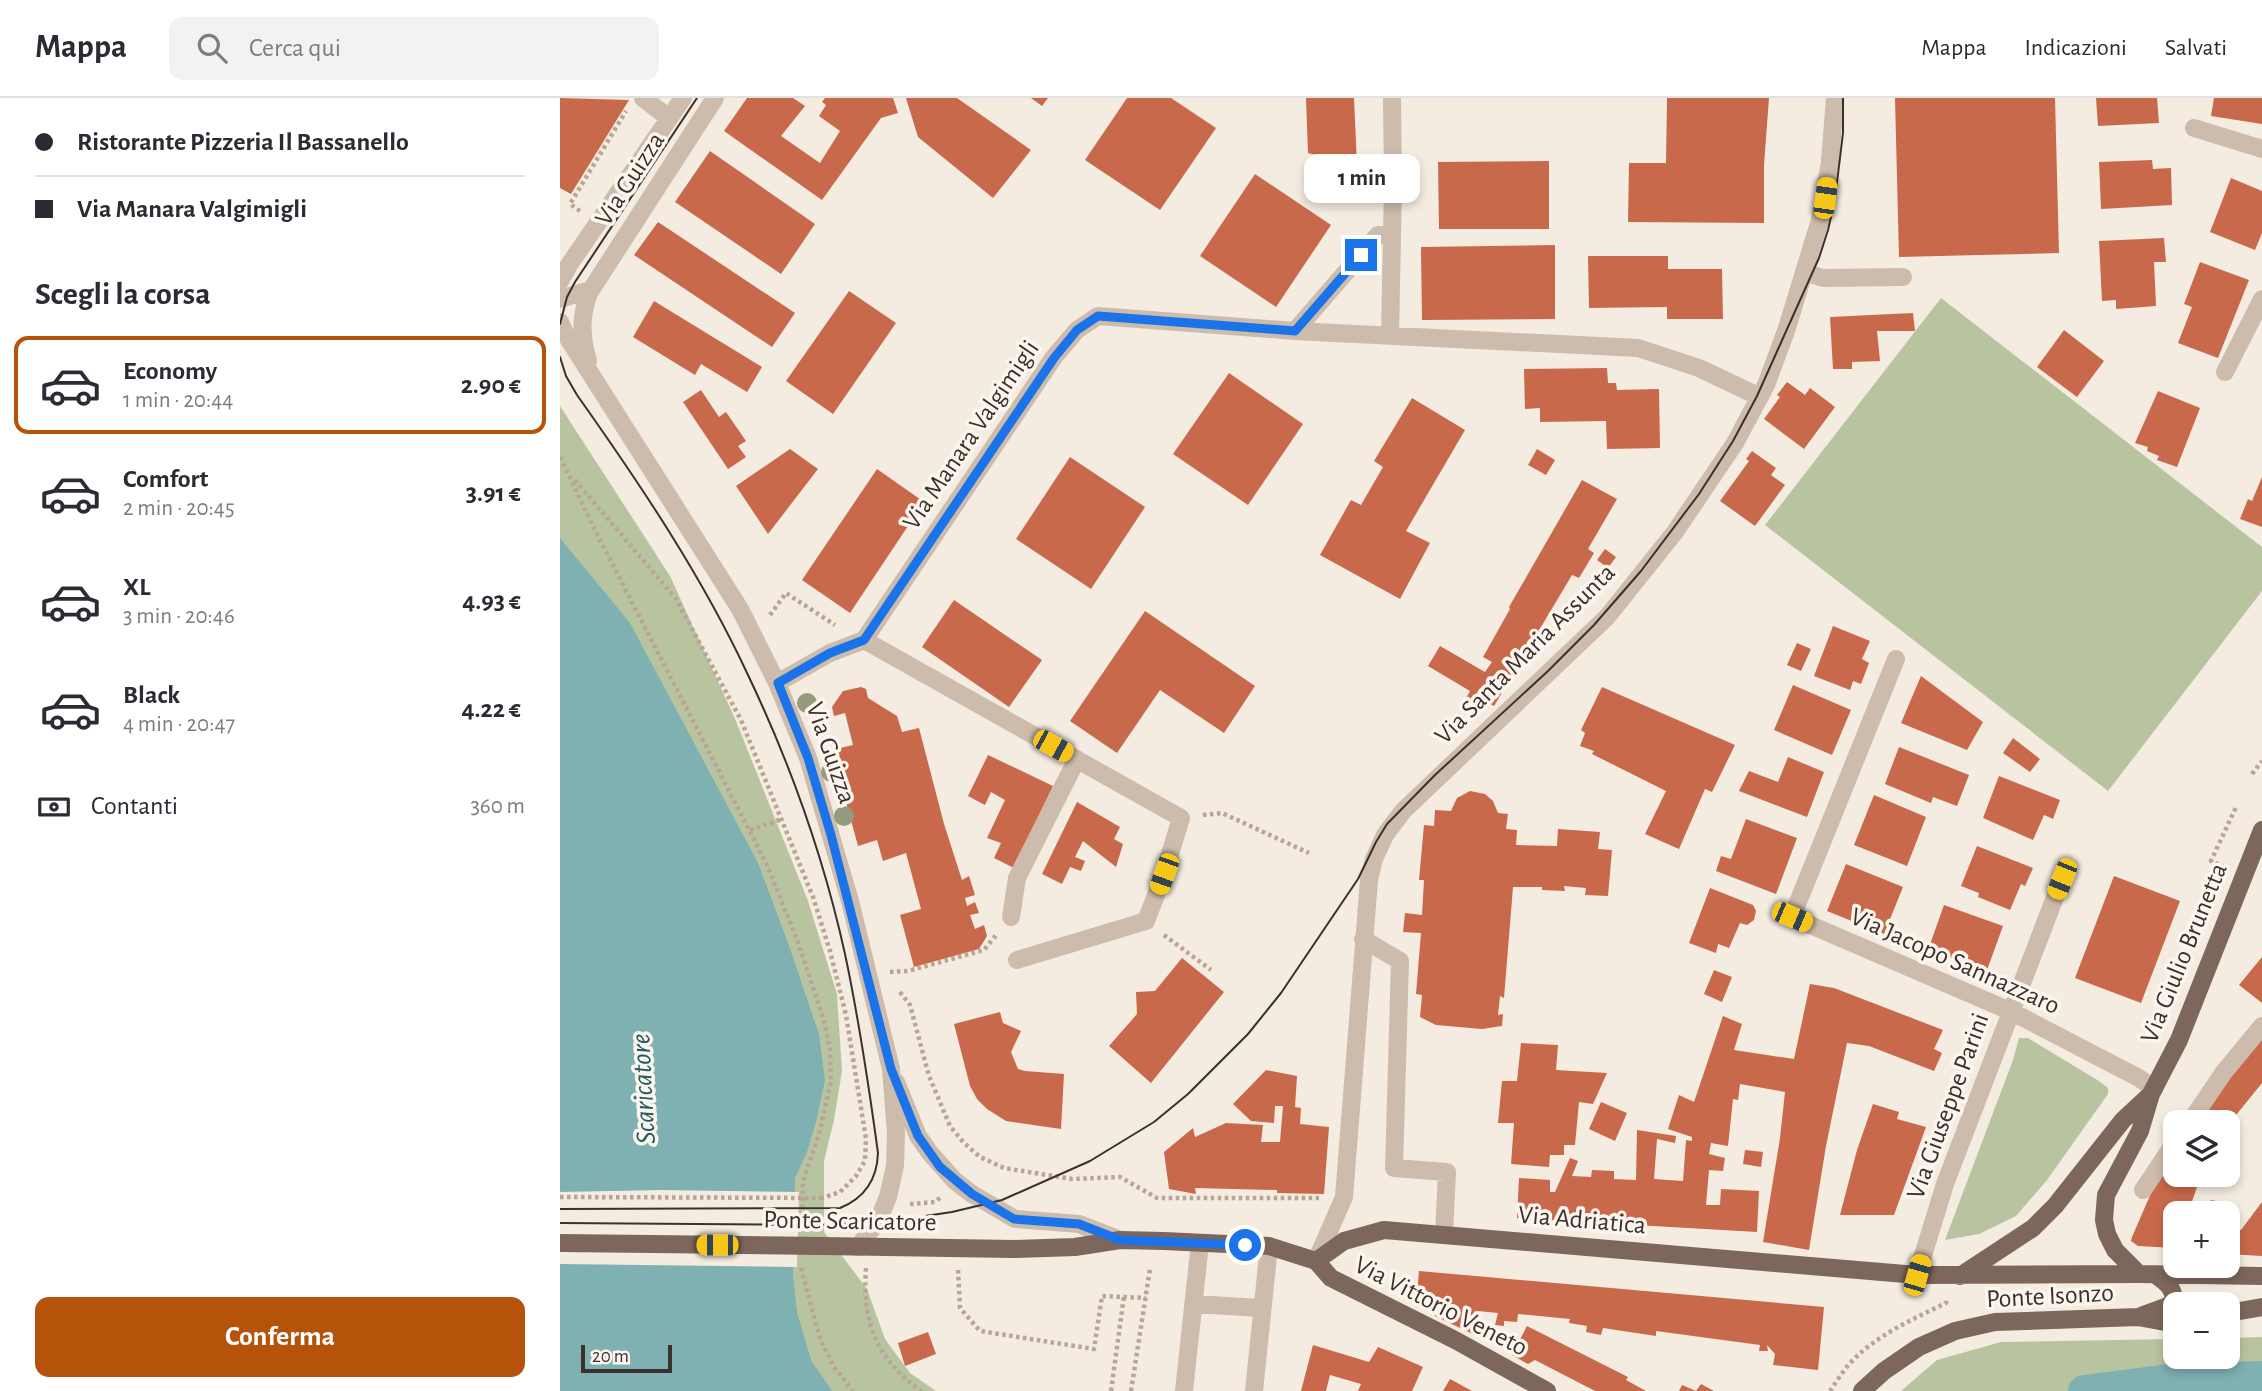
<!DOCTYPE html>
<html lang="it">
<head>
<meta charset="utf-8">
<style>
	:root { --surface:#fff; --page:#f2f2f3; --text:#2b2b33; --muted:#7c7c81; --line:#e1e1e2; --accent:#b45309 }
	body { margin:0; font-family:"Alegreya Sans",sans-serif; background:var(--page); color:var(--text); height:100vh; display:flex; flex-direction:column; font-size:26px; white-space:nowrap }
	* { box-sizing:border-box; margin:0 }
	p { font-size:23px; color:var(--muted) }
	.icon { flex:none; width:38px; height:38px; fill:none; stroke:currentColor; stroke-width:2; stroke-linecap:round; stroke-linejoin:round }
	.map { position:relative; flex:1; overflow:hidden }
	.sheet { display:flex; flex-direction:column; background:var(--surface); width:560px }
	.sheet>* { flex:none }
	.top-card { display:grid; align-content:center; height:154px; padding:0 35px; background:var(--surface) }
	.buttons { position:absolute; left:1603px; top:1012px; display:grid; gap:14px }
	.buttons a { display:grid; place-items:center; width:77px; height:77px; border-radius:14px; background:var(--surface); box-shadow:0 4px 10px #0003; font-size:35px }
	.scale { position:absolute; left:21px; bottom:18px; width:91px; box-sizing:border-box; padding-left:7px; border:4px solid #3b302b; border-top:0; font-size:19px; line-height:24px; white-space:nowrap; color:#3b302b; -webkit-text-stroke:5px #fbf5ee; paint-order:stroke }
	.end { position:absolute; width:32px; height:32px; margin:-16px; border:9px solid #1a73e8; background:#fff; box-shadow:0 0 0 4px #fff }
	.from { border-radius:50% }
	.bubble { position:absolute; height:49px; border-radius:14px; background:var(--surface); box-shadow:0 4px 10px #0003; font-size:23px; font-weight:700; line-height:49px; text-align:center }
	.car { position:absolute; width:21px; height:42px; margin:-21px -10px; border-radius:9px; box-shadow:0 0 5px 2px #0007; background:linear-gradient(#f5c518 24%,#345 0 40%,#f5c518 0 76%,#345 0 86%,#f5c518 0) }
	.top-card b { display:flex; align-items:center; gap:24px; height:66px; font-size:26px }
	.top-card b+b { border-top:2px solid var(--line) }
	.top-card i { width:18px; height:18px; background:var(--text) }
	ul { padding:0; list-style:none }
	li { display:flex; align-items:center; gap:21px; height:98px; margin:0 14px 10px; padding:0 21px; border:4px solid transparent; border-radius:14px }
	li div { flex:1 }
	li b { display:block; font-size:26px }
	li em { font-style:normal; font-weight:700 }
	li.on { border-color:var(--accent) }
	li>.icon { width:63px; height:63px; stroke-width:1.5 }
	h2 { padding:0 35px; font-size:32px; line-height:84px }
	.pay { display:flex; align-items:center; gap:18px; height:77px; padding:0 35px; font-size:26px }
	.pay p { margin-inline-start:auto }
	.button { display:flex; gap:14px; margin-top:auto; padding:14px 35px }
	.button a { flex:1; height:80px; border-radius:14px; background:var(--accent); color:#fff; font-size:28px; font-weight:700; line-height:80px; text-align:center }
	header { display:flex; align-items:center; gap:42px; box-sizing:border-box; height:98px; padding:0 35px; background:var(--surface); border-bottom:2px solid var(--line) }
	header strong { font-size:33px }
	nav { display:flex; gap:38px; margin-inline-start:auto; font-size:24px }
	.search { width:490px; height:63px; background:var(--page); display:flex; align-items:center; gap:18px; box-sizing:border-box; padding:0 24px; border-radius:14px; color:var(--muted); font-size:26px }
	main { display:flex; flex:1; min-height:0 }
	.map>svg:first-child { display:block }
	.green { fill:#b8c4a0 }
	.water { fill:#7fb0b2 }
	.pier { fill:#f4ebe1 }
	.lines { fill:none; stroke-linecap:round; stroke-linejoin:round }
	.canal { stroke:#7fb0b2; stroke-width:32 }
	.building { fill:#c8694b }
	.path { stroke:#b9a596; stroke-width:4.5; stroke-dasharray:3.5 3.5; stroke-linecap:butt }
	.minor { stroke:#cdbbac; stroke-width:18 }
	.major { stroke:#7d675c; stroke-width:18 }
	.tram { stroke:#3b302b; stroke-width:2 }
	.path-bridge { stroke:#b9a596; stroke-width:4.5; stroke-dasharray:3.5 3.5; stroke-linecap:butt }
	.major-bridge { stroke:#7d675c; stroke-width:18 }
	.tree { fill:#969b7f }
	.route { stroke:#1a73e8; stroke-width:9 }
	.labels { text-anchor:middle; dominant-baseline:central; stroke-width:7; stroke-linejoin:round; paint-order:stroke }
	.street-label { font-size:26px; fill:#3b302b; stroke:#fbf5ee }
	.water-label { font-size:28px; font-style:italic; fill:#1f5a5e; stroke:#fbf5ee }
</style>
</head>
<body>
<header>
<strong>Mappa</strong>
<div class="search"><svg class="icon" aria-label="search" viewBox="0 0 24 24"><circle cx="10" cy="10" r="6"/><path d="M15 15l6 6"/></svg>Cerca qui</div>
<nav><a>Mappa</a><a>Indicazioni</a><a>Salvati</a></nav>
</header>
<main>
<section class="sheet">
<div class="top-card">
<b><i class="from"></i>Ristorante Pizzeria Il Bassanello</b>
<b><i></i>Via Manara Valgimigli</b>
</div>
<h2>Scegli la corsa</h2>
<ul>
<li class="on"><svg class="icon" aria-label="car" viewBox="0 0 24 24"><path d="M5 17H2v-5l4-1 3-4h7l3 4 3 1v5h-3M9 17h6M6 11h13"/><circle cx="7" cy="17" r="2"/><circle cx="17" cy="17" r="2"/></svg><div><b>Economy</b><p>1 min · 20:44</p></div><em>2.90 €</em></li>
<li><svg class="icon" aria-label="car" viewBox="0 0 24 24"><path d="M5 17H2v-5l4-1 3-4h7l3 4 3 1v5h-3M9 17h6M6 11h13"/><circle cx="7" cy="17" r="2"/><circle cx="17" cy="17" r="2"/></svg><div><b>Comfort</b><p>2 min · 20:45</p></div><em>3.91 €</em></li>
<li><svg class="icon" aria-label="car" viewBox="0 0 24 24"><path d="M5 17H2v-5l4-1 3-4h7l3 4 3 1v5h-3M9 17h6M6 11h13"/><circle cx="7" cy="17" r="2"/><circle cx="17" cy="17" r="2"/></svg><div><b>XL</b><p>3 min · 20:46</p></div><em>4.93 €</em></li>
<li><svg class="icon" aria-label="car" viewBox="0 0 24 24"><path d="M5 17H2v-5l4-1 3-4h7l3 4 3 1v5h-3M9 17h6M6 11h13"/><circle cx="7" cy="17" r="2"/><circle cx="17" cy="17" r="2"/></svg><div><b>Black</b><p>4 min · 20:47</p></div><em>4.22 €</em></li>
</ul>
<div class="pay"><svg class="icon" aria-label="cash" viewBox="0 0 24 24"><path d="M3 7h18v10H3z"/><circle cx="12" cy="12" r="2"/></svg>Contanti<p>360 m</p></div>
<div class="button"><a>Conferma</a></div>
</section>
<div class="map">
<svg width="1702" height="1293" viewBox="0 0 1702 1293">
	<rect width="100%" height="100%" fill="#f4ebe1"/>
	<!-- green -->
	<path class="green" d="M1381,200L1702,449V493L1548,693L1205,427Z
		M0,308L110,478L176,623L248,803L277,896L282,973L274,1022L264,1063V1134L307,1191L325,1241L350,1275L376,1293H0Z
		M1459,940H1468L1539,983L1548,990V996L1487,1082L1456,1118L1419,1136L1385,1142L1453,962Z
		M1702,1239V1293H1341L1377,1262L1441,1244L1615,1241V1258H1668V1240Z"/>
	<!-- water -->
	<path class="water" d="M0,440L70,525L198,765L228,845L259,936L265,982L256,1024L247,1054L235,1080L233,1177L237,1214L251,1262L272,1293H0Z"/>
	<!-- pier -->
	<path class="pier" d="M101,1092L239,1094L237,1169L0,1166V1094Z"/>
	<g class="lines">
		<!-- canal -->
		<path class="canal" d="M1524,1293L1609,1282L1702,1279"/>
	</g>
	<!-- building -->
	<path class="building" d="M0,0L69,2L11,96L0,90Z
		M187,0H233L245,8L221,38L260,65L280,33L259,18L266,7L262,4L265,0H333L338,15L321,20L262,102L164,33Z
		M346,0H397L471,52L433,100L358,39Z
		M471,0H488L482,8Z
		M567,0H611L656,30L600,112L525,62Z
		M746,0H794L797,67L748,55Z
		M1107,0H1209L1204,67V125L1068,124L1069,65H1106Z
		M1335,0H1495L1499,155L1339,159Z
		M1536,0H1597L1599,25L1538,28Z
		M1654,0H1702V26L1651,18Z
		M150,53L255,126L221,176L115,104Z
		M1592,62L1593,71L1611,70L1612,107L1541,111L1539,64Z
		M989,63V131H879L878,64Z
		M695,76L771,127L716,209L640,158Z
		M1671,80L1702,93V135L1695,152L1650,134Z
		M98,124L235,215L212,249L74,157Z
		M1604,140L1606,164H1594L1596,208L1556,211V202L1542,203L1539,143Z
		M995,147V221L862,222L861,149Z
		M1028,158H1108V171H1162L1163,221H1107V209L1029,210Z
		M1640,164L1689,182L1658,260L1618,245L1632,209L1624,206Z
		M289,193L336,225L273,316L226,283Z
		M94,203L202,269L187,294L141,266L135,277L73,239Z
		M1353,215L1355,233H1317L1320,263L1292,264V271H1273L1270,219Z
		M1504,232L1544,263L1517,299L1477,269Z
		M1047,270L1048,285H1056L1057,292L1099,291L1100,350L1047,351L1046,323L980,324V310L965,311L964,271Z
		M669,275L743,326L688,407L613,356Z
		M1227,284L1245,297L1250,290L1275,309L1244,351L1204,321L1220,299L1217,297Z
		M141,292L159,319L166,314L186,343L178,348L186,359L168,371L123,304Z
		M1598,293L1640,310L1617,369L1597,362L1599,358L1587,353L1588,349L1575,345Z
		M852,300L905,332L846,433L870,445L840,501L760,457L791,402L801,407L823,369L814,363Z
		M230,351L258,371L208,436L176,388Z
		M977,351L995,362L986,377L968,367Z
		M1192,353L1216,370L1211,377L1225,387L1195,428L1160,403L1189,363L1186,361Z
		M510,359L585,409L531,491L456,441Z
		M317,371L364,404L290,515L242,482Z
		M1702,379V429L1680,421L1688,401L1692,403Z
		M1022,382L1057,401L1028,451L1034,455L1019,480L1012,477L934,608L922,601L916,611L904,604L910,593L868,568L880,548L925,574L932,564L923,559L950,511L949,509Z
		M1045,451L1056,459L1048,470L1037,462Z
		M394,502L482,562L449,609L362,549Z
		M585,513L695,588L664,635L600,592L557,655L510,623Z
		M1273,528L1310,543L1302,561L1309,565L1301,586L1293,583L1290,592L1254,578Z
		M1237,545L1251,551L1241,573L1227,567Z
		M1361,578L1423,624L1407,652L1341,625Z
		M1233,587L1291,612L1272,657L1214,632Z
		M301,589L306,591L308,600L337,618L342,634L359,630L384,726L402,782L409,778L415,797L405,800L407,808L415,804L419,815L410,817L415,831L424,827L427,838L419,851L354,869L340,817L361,811L346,755L323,763L317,742L298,748L272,652L293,647L285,615L274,618L272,609L283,593Z
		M1042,589L1175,647L1152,694L1145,691L1119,751L1085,736L1106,693L1032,656L1034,653L1020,648L1025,635L1021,632Z
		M1453,640L1480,661L1470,674L1443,655Z
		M1339,649L1409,677L1397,708L1373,699L1371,705L1325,686Z
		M428,657L493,688L454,770L434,760L441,745L427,740L445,702L431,694L425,707L408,698Z
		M1228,659L1264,674L1247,719L1179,693L1189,673L1218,684Z
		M1439,678L1500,702L1493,721L1484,717L1473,742L1423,720Z
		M910,693L925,696L933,703L938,715L948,716L946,731L957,732L956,747L997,748L998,731L1040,734L1038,751L1052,752L1048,798L1025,797L1026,790L1004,788L1005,793L982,792V789H953L944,900L940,898L938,917L943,916L942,928L922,931L876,927L860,919L862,897L856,896L861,835L843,834L845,815L862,817L864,782H859L864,727L874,728L875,712L891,713L897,700Z
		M1314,697L1366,719L1347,768L1294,747Z
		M517,704L560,729L554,741L563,746L556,769L523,743L515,759L525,763L521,773L510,769L502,786L482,776Z
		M1186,721L1237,740L1216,796L1156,773L1161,758L1171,761Z
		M1417,748L1473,770L1465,788L1461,786L1450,812L1418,799L1419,795L1401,788Z
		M1286,766L1343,789L1324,836L1267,813Z
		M1554,778L1620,803L1581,905L1515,880Z
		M1150,790L1193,807L1196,813L1194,822L1187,827L1180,825L1169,850L1158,846L1156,855L1129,845Z
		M1384,807L1443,828L1427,872L1368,852Z
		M1702,859V905L1679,887Z
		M622,860L664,894L591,985L549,948L577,916L576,894L595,893Z
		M1154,872L1172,879L1162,904L1144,896Z
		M1250,886L1274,890L1383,932L1374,951L1382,955L1374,973L1309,948L1287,945L1266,1048L1249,1152L1203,1144L1220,1040L1225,994L1180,986L1178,1002L1173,1001L1168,1048L1151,1045L1149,1056L1165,1060L1163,1073L1149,1072L1146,1107H1160L1161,1091L1199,1093L1197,1134L957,1120L959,1080L990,1082V1094H995L1010,1060L1018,1063L1012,1078L1031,1079L1032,1072L1054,1073V1081L1076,1082L1077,1032L1116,1038L1115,1045L1097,1041L1094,1081L1123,1083L1126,1042L1132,1043V1039L1108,1031L1119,997L1134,1004L1163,918L1182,926L1174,952L1234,961Z
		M440,914L443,925L461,933L451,954L458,971L465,973L504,976L501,1031L446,1023L427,1011L417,1001L410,988L394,926Z
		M1702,935V985L1668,1027V1024H1634Z
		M961,945L998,947L996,972L1047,975L1033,1006L1019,1004L1015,1047H1004V1057H990L989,1069L951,1066L954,1025H938L942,983H957Z
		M706,972L737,978L735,1009L741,1010L740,1026L769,1029L764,1096L717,1095V1092L635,1090L636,1096L609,1091L604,1054L633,1030L635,1039L666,1025L703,1027L701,1044H720L723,1008H715L714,1025L691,1023L673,1006Z
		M1041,1004L1067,1015L1055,1043L1029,1031Z
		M1313,1006L1339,1014L1337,1021L1366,1029L1334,1117H1280L1297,1052Z
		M1185,1052L1203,1054L1201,1069L1183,1066Z
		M1615,1052V1076H1646L1637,1089L1628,1115L1607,1116L1606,1122H1615V1150L1578,1148L1571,1143L1572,1139L1601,1072Z
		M1651,1102L1670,1106L1668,1115H1647Z
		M1702,1104V1158L1668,1156V1131L1681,1132Z
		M859,1173L1264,1209L1258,1272L1213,1267L1215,1256L1207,1247L1208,1253H1199L1200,1247L1096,1233V1238L1043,1230L1041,1237L1026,1234L1027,1228L1009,1225L1010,1221L958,1216L957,1224L944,1223V1228L935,1227L938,1215L918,1213L915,1237L875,1218L876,1210L856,1208Z
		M967,1228L1068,1279L1066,1282L1086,1293H1035L975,1262L968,1266L952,1257Z
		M368,1234L376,1256L345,1268L338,1245Z
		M753,1247L809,1264L818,1249L863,1269L852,1293H798L801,1286L770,1277L766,1293H741Z
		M890,1281L912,1293H883Z
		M1141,1286L1154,1293H1136Z
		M1122,1287L1136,1293H1119Z"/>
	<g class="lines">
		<!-- path -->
		<path class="path" d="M20,113L10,106L66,13
			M0,359L35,432L207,767L238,844L263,920L270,950L271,984L259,1036L243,1083L242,1127
			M15,382L116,501L181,622L253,799L270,853L286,917L306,1041L305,1063L296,1078L280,1094L262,1100
			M210,517L226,495L275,527
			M1692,676L1702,663
			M643,717L662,715L749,755
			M190,732L222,721
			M1665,769L1651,763L1677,707
			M604,837L651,872
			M330,874L348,873L424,852L437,836
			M340,894L350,907L369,978L390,1028L404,1045L420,1059L444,1070L512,1081L560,1079L597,1100H759
			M350,1106L375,1104L381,1099
			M241,1170L260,1241L274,1269L293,1293
			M306,1170C302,1225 316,1260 361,1293
			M398,1172L400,1210L420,1233L534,1251L542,1198L586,1200
			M551,1293L564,1198
			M571,1293L590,1171
			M1270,1293C1277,1283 1284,1271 1293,1262C1319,1236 1353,1221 1386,1205V1200"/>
		<!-- minor -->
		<path class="minor" d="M83,0L109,20
			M1634,30L1702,51
			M1244,174L1263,180L1343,179
			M0,183L9,167L123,0
			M0,201L30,192
			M0,224L6,237L180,511L217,585L248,660L290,803L331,971L336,1035L335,1068L328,1099L318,1123L298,1149
			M735,233L818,137L832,136
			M830,238L833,87L832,0
			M28,263C21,238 20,219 29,195L155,0
			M1665,274L1702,201
			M304,542L621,720L604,776L586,823L457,862
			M1336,561L1232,819L1450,913L1579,980L1594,991
			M217,585L270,555L304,542L494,259L517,232L538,218L735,233L1078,250L1139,270L1200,299
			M451,819L457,780L517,661
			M803,841L840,863L834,1070L887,1074L884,1137
			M336,984L358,1038L370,1055L395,1083L412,1096L455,1121L519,1126L560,1142
			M1630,1024L1664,974L1702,928
			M1583,1092L1615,1044
			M756,1163L784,1099L809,782L814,761L825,737L843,713L1047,519L1115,434L1175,345L1206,287L1226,233L1260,122L1270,64L1275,0
			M1357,1177L1385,1086L1502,781
			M633,1206L702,1210
			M624,1293L640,1145
			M694,1293L709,1148"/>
		<!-- major -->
		<path class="major" d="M262,1148L453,1151L515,1149L560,1142L604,1143L709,1148L756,1163
			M756,1163L784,1143L824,1132L1357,1177L1579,1176L1702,1178
			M756,1163L771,1180L895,1242L987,1293
			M1579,1176L1555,1152L1547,1136L1544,1122L1546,1097L1580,1033L1591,996L1619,942L1702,732
			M1400,1178L1473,1130L1495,1108L1563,1022L1591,996
			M1668,1215L1702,1209
			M1581,1218L1608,1208L1614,1202C1613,1188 1606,1185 1596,1177
			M1302,1293L1324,1273L1359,1249L1395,1233L1435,1224L1578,1219L1605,1224L1615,1222"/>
		<!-- tram -->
		<path class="tram" d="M0,226L7,199L15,184L137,0
			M0,259L6,278L17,297C80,386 142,478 188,577C230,665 264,761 285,856C299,922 309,989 318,1055C317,1082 305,1100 280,1110L0,1111
			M0,1125L262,1127L345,1121L392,1114L442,1102L530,1063L594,1024L628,996L688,936L721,895L798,781L816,744L827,726L875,677L988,573L1034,527L1081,473L1139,396L1173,343L1197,298L1259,160L1268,132L1275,101L1283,35V0"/>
		<!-- path-bridge -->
		<path class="path-bridge" d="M0,1099L262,1100"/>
		<!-- major-bridge -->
		<path class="major-bridge" d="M0,1145L262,1148"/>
	</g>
	<!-- trees -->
	<g class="tree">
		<circle cx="247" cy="605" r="10"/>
		<circle cx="271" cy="674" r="10"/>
		<circle cx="284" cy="718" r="10"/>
	</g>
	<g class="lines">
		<!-- route -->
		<path class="route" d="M685,1147L560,1142L519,1126L454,1121L412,1096L380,1069L358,1038L331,971L271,737L248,660L218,585L270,555L304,542L494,260L517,232L538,218L735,233L801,157"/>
	</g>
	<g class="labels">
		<!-- street labels -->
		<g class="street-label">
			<text transform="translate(70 81) rotate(-57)">Via Guizza</text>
			<text transform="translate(411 337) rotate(-56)">Via Manara Valgimigli</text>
			<text transform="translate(965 556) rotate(-45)">Via Santa Maria Assunta</text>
			<text transform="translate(271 655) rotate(71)">Via Guizza</text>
			<text transform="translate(1624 855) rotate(-68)">Via Giulio Brunetta</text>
			<text transform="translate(1395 863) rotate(24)">Via Jacopo Sannazzaro</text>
			<text transform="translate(1388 1008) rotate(-70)">Via Giuseppe Parini</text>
			<text transform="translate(1022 1122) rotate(5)">Via Adriatica</text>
			<text transform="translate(290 1123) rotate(1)">Ponte Scaricatore</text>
			<text transform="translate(1490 1198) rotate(-3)">Ponte Isonzo</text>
			<text transform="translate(881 1208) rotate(27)">Via Vittorio Veneto</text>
		</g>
		<!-- water labels -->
		<g class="water-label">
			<text transform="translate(84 991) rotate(-93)">Scaricatore</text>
		</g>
	</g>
</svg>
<div class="buttons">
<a><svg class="icon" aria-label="layers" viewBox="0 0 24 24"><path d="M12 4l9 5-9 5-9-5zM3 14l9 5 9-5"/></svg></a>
<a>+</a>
<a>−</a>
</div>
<div class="scale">20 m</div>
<i class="end from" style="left:685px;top:1147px"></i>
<i class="end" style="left:801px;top:157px"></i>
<div class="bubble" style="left:744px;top:56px;width:116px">1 min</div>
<i class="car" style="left:1265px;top:100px;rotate:8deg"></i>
<i class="car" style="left:493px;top:648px;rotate:119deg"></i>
<i class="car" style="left:604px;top:776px;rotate:200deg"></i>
<i class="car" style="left:1502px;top:781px;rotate:202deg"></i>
<i class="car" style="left:1232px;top:819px;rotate:113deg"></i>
<i class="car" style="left:157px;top:1147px;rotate:270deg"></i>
<i class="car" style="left:1357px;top:1177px;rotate:16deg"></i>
</div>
</main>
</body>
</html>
